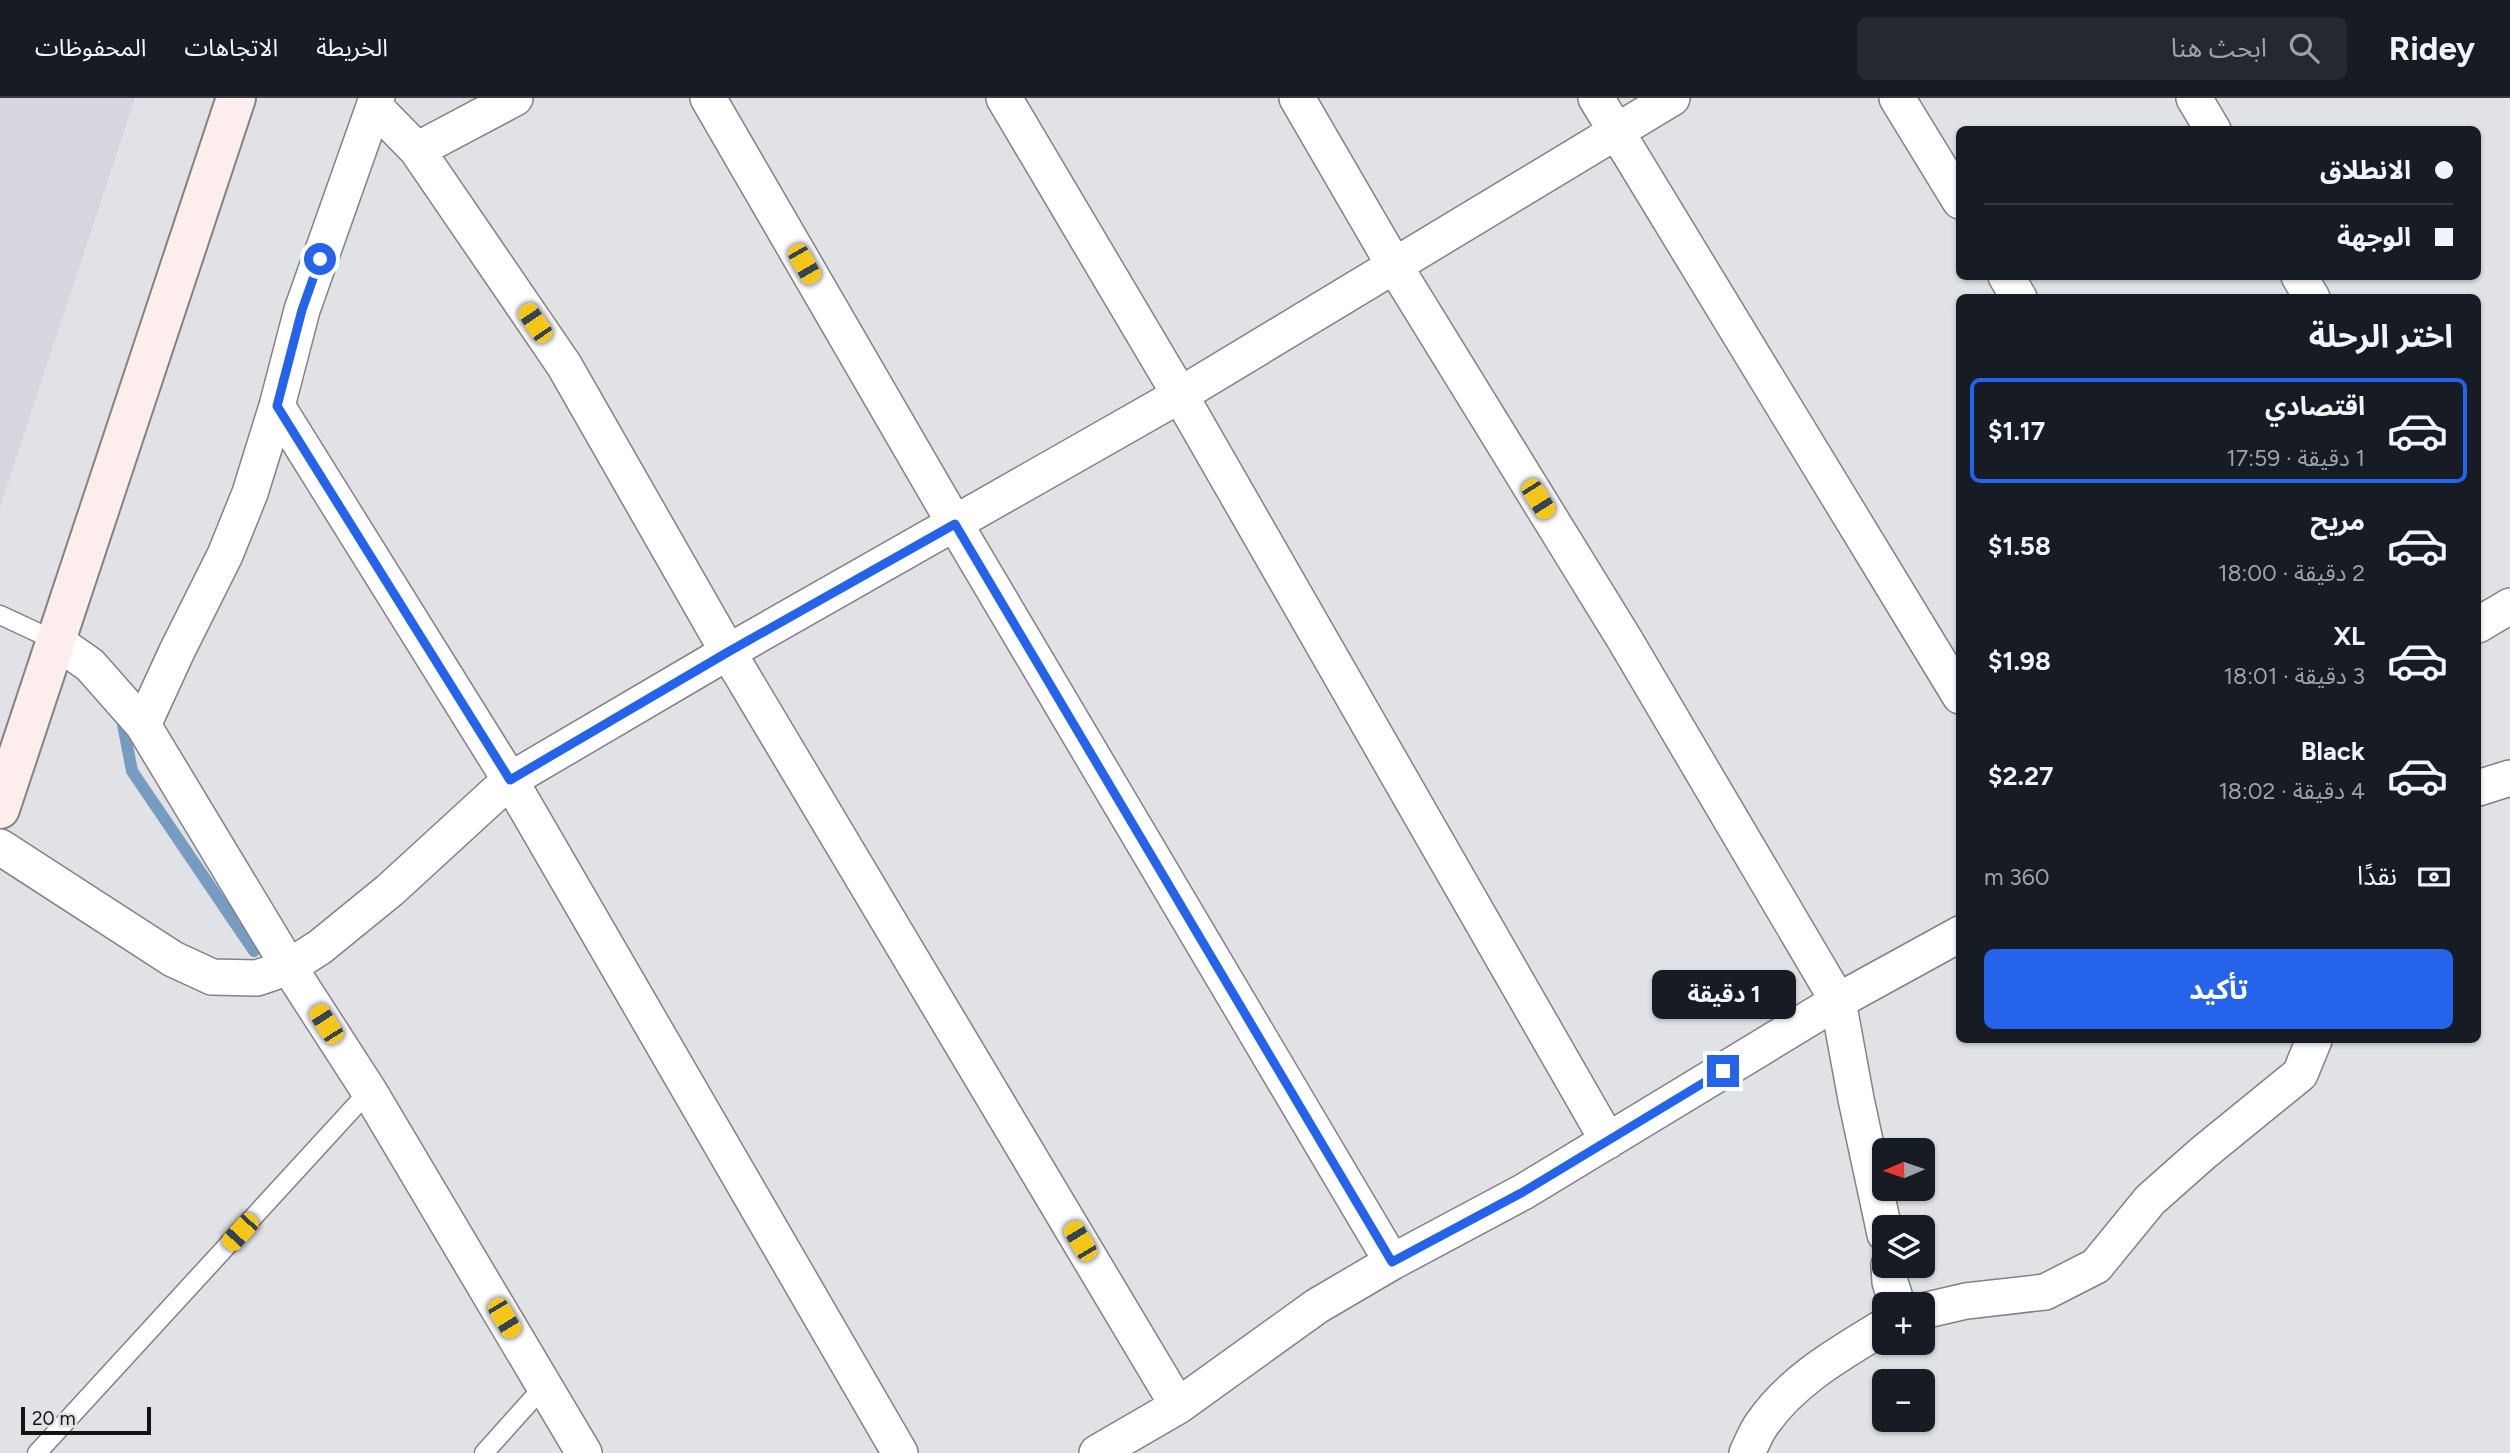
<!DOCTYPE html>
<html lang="ar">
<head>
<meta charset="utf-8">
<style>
	:root { --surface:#171b24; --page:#242831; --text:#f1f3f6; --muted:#9ea1a6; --line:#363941; --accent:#2563eb }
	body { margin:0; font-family:Figtree,"Noto Sans Arabic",sans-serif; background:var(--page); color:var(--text); direction:rtl; height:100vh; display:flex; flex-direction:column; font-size:26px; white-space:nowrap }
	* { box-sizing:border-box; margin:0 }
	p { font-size:23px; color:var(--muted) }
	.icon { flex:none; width:38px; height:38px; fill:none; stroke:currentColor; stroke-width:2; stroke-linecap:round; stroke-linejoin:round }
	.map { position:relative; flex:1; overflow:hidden; direction:ltr }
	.drawer { position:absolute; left:1956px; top:196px; width:525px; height:749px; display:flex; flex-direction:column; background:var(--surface); border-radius:10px; box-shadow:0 2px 5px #0004; direction:rtl }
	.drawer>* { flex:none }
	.banner { position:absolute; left:1956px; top:28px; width:525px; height:154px; border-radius:10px; box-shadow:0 2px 5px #0004; direction:rtl; display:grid; align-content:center; height:154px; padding:0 28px; background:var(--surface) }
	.needle { width:46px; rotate:268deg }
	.tools { position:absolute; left:1872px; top:1040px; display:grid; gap:14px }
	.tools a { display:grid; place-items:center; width:63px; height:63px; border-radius:10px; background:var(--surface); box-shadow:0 2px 5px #0004; font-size:35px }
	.scale { position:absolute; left:21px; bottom:18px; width:130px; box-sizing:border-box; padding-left:7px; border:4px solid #141415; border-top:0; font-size:19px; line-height:24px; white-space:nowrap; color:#141415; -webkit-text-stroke:5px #e1e2e5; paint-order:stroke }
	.end { position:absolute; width:32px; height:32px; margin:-16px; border:9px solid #2563eb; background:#fff; box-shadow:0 0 0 4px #fff }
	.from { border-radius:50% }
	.bubble { position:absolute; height:49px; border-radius:10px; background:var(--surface); box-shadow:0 2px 5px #0004; font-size:23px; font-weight:700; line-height:49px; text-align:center; direction:rtl }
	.car { position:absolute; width:21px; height:42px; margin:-21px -10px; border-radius:9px; box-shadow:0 0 5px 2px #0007; background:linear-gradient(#f5c518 24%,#345 0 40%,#f5c518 0 76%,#345 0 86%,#f5c518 0) }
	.banner b { display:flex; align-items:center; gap:24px; height:66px; font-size:26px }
	.banner b+b { border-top:2px solid var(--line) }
	.banner i { width:18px; height:18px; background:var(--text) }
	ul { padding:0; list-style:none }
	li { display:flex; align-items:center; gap:21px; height:105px; margin:0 14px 10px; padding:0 14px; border:4px solid transparent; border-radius:10px }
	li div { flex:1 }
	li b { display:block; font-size:26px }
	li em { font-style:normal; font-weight:700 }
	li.active { border-color:var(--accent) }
	li>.icon { width:63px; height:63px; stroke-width:1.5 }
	h2 { padding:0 28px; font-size:32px; line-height:84px }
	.pay { display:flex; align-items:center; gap:18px; height:77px; padding:0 28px; font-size:26px }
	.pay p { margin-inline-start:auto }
	.cta { display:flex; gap:14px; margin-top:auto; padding:14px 28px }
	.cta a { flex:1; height:80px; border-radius:10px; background:var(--accent); color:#fff; font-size:28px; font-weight:700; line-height:80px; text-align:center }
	header { display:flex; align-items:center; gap:42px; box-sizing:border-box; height:98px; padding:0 35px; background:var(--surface); border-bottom:2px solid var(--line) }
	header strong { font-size:33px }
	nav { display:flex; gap:38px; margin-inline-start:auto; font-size:24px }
	.search { width:490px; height:63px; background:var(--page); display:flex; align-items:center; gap:18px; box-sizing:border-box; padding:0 24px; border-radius:10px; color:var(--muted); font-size:26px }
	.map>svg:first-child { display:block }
	.built { fill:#d6d6e1 }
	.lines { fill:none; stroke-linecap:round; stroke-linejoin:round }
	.stream { stroke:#779cc0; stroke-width:12 }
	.service-casing { stroke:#828285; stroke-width:21 }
	.minor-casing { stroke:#828285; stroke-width:38 }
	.secondary-casing { stroke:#828285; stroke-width:42 }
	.service { stroke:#fff; stroke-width:18 }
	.minor { stroke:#fff; stroke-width:35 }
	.secondary { stroke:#fdeeed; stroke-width:38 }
	.route { stroke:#2563eb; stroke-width:9 }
</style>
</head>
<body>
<header>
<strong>Ridey</strong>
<div class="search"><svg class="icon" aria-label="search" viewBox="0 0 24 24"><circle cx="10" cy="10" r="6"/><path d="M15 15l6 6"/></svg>ابحث هنا</div>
<nav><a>الخريطة</a><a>الاتجاهات</a><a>المحفوظات</a></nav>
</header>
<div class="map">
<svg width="2510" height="1355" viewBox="0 0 2510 1355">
	<rect width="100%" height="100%" fill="#e1e2e5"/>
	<!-- built -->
	<path class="built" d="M0,0H135L0,409Z"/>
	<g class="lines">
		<!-- stream -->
		<path class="stream" d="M122,621L132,673L254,853"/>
		<!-- service casing -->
		<g class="service-casing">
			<path id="service" d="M0,517L56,543
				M37,1355L369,993
				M484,1355L544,1288"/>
		</g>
		<!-- minor casing -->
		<g class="minor-casing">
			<path id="minor" d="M708,0L955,426L1392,1164
				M1004,0L1180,297L1608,1043
				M1297,0L1394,167L1625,542L1838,903L1856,1001L1885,1136
				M1596,0L1960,598
				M1897,0L1960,103
				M2194,0L2213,32
				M374,8L417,52L564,267L728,554L1178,1308
				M417,52L515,0
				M2006,178L2019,200
				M2299,178L2312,200
				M277,308L510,682L900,1355
				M2478,527L2510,508
				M56,543L90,567L143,627L289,869L369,993L584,1355
				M143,627L177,553L225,457L250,395L277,308L302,212L377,0
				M2478,690L2510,680
				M0,749L173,861L212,879L257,880L289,869L320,849L390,792L510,682L728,554L1180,297L1672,0
				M1889,1167L1890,1184L1897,1206
				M1923,1213L1966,1203L2045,1194L2096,1168L2150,1102L2203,1055L2300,976L2314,942
				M1097,1355L1178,1308L1317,1208L1392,1164L1523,1094L1838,903L1960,836
				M1747,1355C1752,1345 1756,1334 1762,1326C1792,1282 1841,1255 1885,1228"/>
		</g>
		<!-- secondary casing -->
		<g class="secondary-casing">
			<path id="secondary" d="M0,711L236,0"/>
		</g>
		<!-- service -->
		<use href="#service" class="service"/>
		<!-- minor -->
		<use href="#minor" class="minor"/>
		<!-- secondary -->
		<use href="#secondary" class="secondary"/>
	</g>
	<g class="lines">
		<!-- route -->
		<path class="route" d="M320,161L302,212L277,308L510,682L728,554L955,426L1392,1164L1523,1094L1723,973"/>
	</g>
</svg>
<div class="tools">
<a><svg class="needle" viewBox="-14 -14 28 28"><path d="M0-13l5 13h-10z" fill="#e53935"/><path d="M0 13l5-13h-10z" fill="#9ea1a6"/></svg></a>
<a><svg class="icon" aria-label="layers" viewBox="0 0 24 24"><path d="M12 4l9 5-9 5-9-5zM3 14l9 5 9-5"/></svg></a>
<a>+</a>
<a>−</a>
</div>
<div class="scale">20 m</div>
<i class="end from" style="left:320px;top:161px"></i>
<i class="end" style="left:1723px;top:973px"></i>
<div class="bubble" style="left:1652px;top:872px;width:144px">1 دقيقة</div>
<i class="car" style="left:804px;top:166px;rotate:150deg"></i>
<i class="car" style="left:535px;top:225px;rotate:326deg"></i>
<i class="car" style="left:1538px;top:401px;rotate:148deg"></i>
<i class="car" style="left:326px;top:926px;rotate:327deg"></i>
<i class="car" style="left:240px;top:1134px;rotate:222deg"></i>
<i class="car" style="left:1080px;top:1143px;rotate:329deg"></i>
<i class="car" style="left:504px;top:1220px;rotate:149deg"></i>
<div class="banner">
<b><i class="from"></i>الانطلاق</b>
<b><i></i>الوجهة</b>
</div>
<section class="drawer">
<h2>اختر الرحلة</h2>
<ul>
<li class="active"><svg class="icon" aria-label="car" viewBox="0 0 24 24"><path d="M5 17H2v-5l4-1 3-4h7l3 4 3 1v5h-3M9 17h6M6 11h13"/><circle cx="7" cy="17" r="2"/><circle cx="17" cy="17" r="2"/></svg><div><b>اقتصادي</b><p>1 دقيقة · 17:59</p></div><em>$1.17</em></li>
<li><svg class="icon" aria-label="car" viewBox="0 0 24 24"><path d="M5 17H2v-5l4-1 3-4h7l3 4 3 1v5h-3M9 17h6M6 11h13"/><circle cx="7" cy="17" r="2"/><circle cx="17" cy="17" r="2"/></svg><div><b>مريح</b><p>2 دقيقة · 18:00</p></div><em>$1.58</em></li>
<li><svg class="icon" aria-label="car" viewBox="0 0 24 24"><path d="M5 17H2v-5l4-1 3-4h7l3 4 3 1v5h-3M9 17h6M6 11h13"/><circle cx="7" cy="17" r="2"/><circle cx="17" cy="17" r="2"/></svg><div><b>XL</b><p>3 دقيقة · 18:01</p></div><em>$1.98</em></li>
<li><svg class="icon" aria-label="car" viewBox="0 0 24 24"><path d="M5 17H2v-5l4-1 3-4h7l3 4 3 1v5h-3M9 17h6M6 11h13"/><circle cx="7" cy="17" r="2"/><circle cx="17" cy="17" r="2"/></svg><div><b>Black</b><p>4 دقيقة · 18:02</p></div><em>$2.27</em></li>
</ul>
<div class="pay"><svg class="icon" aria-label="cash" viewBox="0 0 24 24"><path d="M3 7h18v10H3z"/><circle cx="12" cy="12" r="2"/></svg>نقدًا<p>360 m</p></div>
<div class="cta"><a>تأكيد</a></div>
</section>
</div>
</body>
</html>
